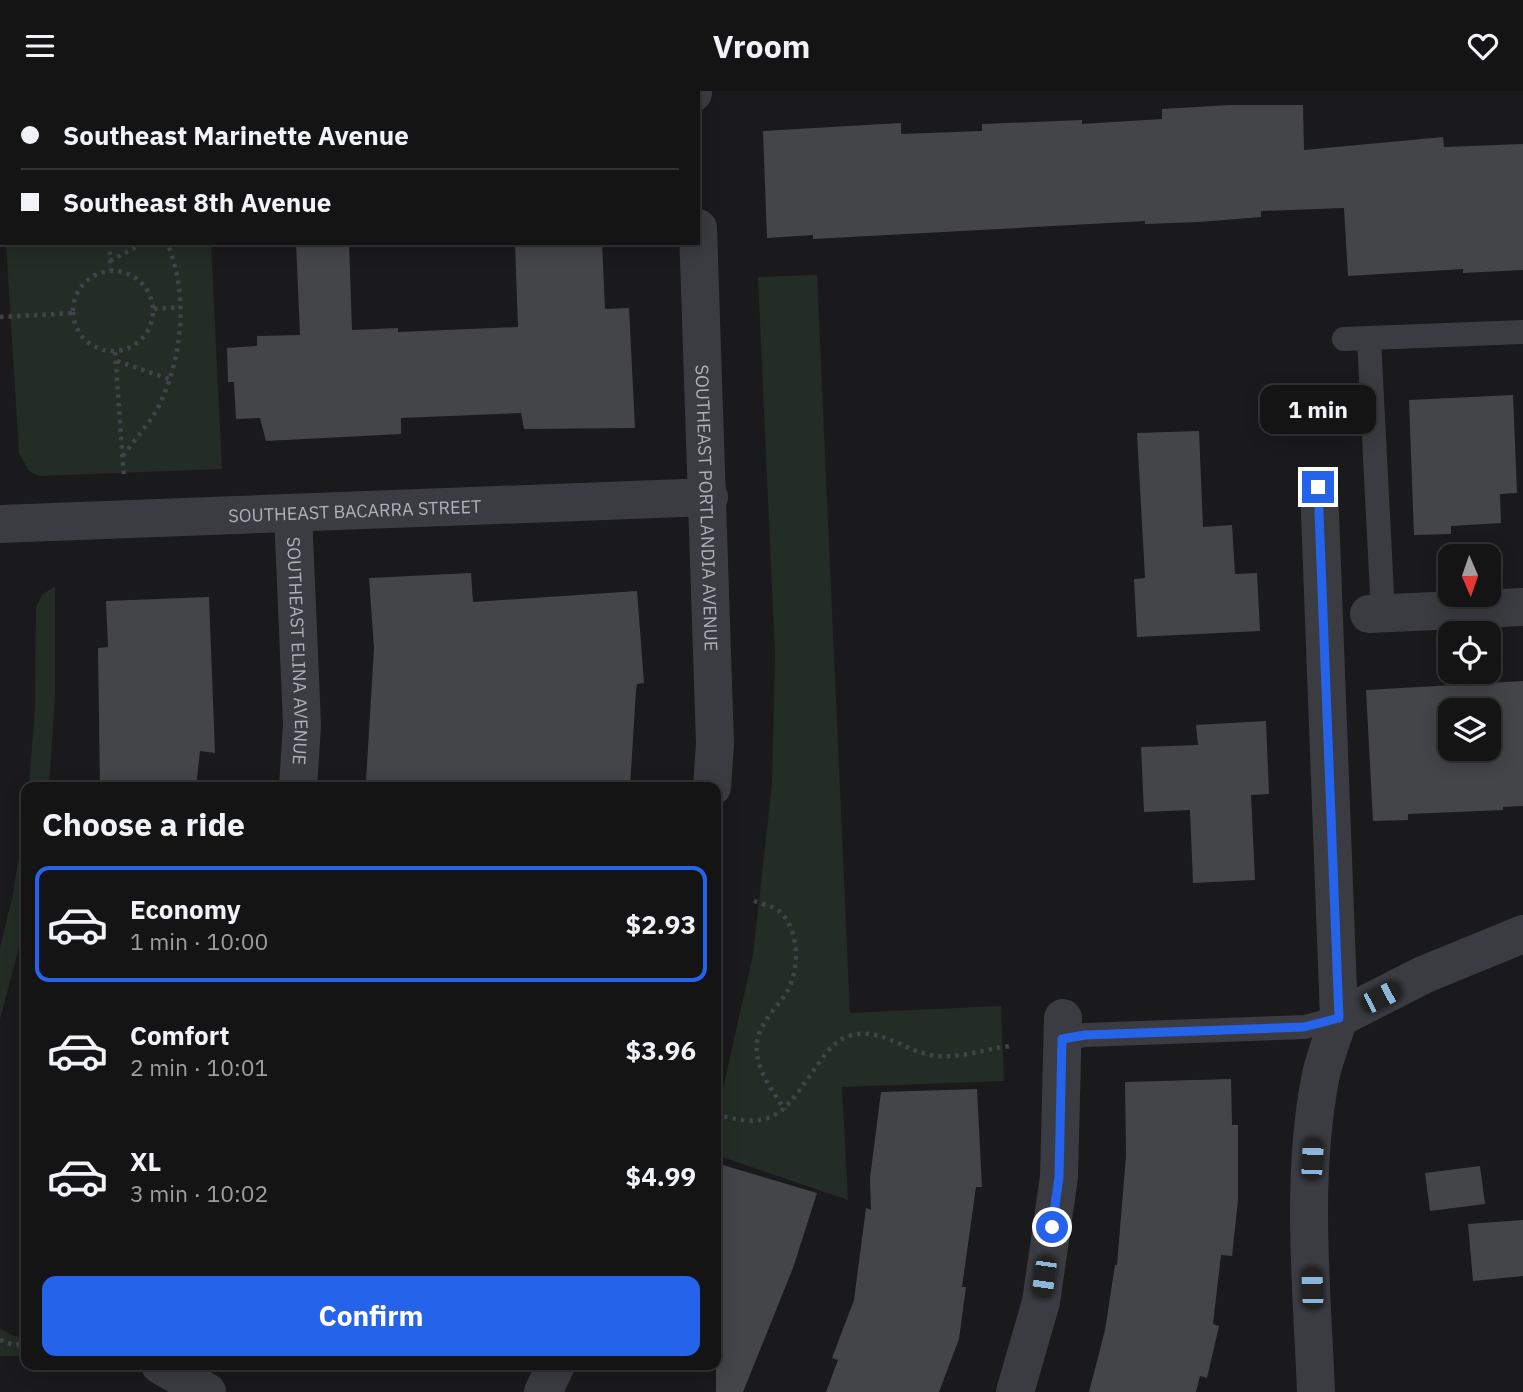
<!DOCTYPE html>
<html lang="en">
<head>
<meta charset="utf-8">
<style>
	:root { --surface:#141415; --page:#1d1d1e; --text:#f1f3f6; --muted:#9d9ea0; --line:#333334; --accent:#2563eb }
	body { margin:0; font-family:"IBM Plex Sans",sans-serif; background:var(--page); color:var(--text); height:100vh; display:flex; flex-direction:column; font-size:26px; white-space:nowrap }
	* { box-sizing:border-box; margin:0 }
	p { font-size:23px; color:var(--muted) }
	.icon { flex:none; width:38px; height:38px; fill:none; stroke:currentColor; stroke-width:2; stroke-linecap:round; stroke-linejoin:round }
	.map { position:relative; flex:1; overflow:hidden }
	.details { position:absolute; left:21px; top:691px; width:700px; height:588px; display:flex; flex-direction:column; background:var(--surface); border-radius:14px; box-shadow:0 4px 18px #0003,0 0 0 2px var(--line) }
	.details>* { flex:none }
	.banner { position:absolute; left:0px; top:0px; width:700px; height:154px; box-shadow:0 4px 18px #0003,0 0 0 2px var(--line); display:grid; align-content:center; height:154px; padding:0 21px; background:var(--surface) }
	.needle { width:46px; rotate:178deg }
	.controls { position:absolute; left:1438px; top:453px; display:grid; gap:14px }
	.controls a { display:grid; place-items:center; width:63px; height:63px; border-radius:14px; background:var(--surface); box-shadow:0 4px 18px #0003,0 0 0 2px var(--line); font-size:35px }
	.end { position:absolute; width:32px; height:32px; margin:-16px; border:9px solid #2563eb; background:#fff; box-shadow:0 0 0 4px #fff }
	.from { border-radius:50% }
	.bubble { position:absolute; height:49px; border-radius:14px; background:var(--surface); box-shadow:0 4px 18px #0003,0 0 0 2px var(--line); font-size:23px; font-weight:700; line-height:49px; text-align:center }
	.car { position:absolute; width:21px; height:42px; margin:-21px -10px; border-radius:9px; box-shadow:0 0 5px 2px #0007; background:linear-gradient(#222 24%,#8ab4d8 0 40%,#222 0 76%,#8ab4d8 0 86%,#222 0) }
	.banner b { display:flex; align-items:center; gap:24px; height:66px; font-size:26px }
	.banner b+b { border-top:2px solid var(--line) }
	.banner i { width:18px; height:18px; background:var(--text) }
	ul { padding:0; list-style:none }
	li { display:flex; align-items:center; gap:21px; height:116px; margin:0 14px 10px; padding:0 7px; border:4px solid transparent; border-radius:14px }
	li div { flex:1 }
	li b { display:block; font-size:26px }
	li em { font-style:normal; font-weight:700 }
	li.on { border-color:var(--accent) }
	li>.icon { width:63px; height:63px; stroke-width:1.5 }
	h2 { padding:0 21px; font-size:32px; line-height:84px }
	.action { display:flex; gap:14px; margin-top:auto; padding:14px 21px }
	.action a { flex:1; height:80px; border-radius:14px; background:var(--accent); color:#fff; font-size:28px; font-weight:700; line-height:80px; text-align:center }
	header { display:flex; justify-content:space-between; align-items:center; height:91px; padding:0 21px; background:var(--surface); font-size:32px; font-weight:700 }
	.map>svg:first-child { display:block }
	.green { fill:#242c26 }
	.building { fill:#444549; fill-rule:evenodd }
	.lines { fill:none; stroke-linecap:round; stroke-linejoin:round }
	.path { stroke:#414348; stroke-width:4.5; stroke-dasharray:3.5 5; stroke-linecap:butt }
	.service { stroke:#3b3c41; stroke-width:24 }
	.minor { stroke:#3b3c41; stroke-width:38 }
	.route { stroke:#2563eb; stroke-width:9 }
	.labels { text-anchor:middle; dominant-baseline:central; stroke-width:6; stroke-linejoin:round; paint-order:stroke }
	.street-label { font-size:18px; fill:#aeb1bb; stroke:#151517 }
</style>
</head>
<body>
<header><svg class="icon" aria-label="menu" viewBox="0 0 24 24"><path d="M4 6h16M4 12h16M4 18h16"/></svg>Vroom<svg class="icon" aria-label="heart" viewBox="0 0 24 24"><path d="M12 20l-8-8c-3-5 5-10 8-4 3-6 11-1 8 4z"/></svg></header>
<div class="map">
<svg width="1523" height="1301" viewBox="0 0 1523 1301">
	<rect width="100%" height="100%" fill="#1a1a1c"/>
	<!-- green -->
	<path class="green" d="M6,152H211L222,378L39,385L29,380L19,362Z
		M817,184L850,922L1001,915L1004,990L842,996L848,1109L716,1064V1029L753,864L772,693L775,563L758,186Z
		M55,495V606L49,696H29L35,616L36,516L42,504Z
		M26,717V831L0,928V856L13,803Z
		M0,1238L14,1245L26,1246V1265H0Z"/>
	<!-- building -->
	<path class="building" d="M1230,14H1303L1304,59L1443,46L1444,56L1523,53V179L1463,182V178L1348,185L1344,117L1261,120V126L1199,131L1145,133V130L813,148V144L767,147L763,40L901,32V43L982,40V33L1082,29V33L1162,28V18Z
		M296,152H349L352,239L398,237V241L518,236L515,152H602L605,218L629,217L635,337L524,338L521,322L401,327V343L266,350L260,327L236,328L234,291H228L227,257L257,255V245L300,244Z
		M1513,304L1517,402L1500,403L1501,432L1451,435V443L1414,444L1409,309Z
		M1199,340L1203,436L1232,434L1235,483L1257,482L1260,540L1137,546L1134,488L1145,487L1137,342Z
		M471,482L473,511L637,500L644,592L637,593L636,599L630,696H424L366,690L374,557L369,487Z
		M209,506L215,662L200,660L196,696H100L98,557L108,556L106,510Z
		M1523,590V715L1503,716V719L1408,723V729L1373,730L1366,599ZM1451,620H1489V658H1451Z
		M1266,630L1269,703L1251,704L1255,789L1193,792L1190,719L1144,721L1141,656L1198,654L1196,634Z
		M1231,988L1232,1034H1238V1109L1232,1165L1221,1164L1213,1233L1219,1235L1207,1287L1200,1285L1196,1301H1089L1105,1239L1115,1174H1117L1126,1065L1125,991Z
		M977,998L982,1096H976L962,1196H966L959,1248L939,1301H826L838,1269L832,1267L854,1209L866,1117L871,1119L870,1087L881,1001Z
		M716,1072L817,1102L793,1177L743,1301H716Z
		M1480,1075L1485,1113L1430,1120L1425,1082Z
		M1523,1129V1185L1473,1190L1468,1133Z"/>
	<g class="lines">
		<!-- path -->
		<path class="path" d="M109,152L111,179
			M110,170L144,152
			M73 220a40 40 0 1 1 80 0a40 40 0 1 1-80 0Z
			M154,218L180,216
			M0,226L73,222
			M115,261L124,387
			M117,270L169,288
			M123,365C136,346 155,327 163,306C183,259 188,200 167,152
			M754,810C761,813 773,815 779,820C800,839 800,878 787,901C776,918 760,931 757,951C754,977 772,999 785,1019
			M716,1023C780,1043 787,1015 821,969C827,961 834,951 844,947C878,932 903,961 936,965C963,967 985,958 1010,955
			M0,1249L14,1254L26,1252"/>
		<!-- service -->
		<path class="service" d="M1344,248L1523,241
			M1369,248L1383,523
			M1062,948L1085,944L1305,936L1339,927"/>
		<!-- minor -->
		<g class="minor">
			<path d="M693,0V2"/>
			<path d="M138,2L174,0"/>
			<path d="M0,7H2"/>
			<path id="s1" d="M698,137L715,653L712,696"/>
			<path id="s2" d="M293,422L302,634L298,696"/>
			<path id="s3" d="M0,433L709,406"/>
			<path d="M1369,523L1523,516"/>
			<path d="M1339,927L1423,884L1523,843"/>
			<path d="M160,1274L207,1301"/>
			<path d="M543,1301L556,1274"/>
			<path d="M1015,1301L1041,1211L1059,1086L1063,927"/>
			<path d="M1316,1301C1312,1200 1301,1095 1319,994C1322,972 1332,949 1339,927L1319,396"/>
		</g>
	</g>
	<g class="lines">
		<!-- route -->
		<path class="route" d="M1052,1136L1059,1086L1062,948L1085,944L1304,936L1339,927L1318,396"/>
	</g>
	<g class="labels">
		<!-- street labels -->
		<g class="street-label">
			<text stroke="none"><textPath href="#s1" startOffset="280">SOUTHEAST PORTLANDIA AVENUE</textPath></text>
			<text stroke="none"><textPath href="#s3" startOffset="355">SOUTHEAST BACARRA STREET</textPath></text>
			<text stroke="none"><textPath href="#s2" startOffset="138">SOUTHEAST ELINA AVENUE</textPath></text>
		</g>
	</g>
</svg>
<div class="controls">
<a><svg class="needle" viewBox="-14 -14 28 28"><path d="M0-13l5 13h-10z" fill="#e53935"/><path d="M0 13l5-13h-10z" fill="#9d9ea0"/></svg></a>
<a><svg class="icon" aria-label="locate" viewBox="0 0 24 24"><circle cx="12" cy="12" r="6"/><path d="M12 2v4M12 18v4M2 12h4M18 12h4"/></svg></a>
<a><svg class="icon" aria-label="layers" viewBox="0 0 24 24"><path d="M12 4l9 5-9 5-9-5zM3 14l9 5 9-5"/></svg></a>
</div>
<i class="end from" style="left:1052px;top:1136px"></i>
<i class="end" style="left:1318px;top:396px"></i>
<div class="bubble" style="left:1260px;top:294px;width:116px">1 min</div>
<i class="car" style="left:1381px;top:906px;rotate:63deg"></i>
<i class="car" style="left:1312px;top:1068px;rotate:3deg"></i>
<i class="car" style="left:1044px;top:1186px;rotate:188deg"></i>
<i class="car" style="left:1312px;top:1197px;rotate:358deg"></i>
<div class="banner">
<b><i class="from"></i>Southeast Marinette Avenue</b>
<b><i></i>Southeast 8th Avenue</b>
</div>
<section class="details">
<h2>Choose a ride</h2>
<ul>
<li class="on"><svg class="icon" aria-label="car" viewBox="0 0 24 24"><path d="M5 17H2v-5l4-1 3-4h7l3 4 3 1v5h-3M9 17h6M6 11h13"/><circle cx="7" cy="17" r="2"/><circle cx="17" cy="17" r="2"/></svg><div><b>Economy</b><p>1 min · 10:00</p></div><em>$2.93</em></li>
<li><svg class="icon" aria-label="car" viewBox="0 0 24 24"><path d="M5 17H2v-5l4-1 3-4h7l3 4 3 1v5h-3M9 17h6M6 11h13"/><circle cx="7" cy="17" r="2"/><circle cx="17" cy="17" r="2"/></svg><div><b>Comfort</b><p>2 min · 10:01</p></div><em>$3.96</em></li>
<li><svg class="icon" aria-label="car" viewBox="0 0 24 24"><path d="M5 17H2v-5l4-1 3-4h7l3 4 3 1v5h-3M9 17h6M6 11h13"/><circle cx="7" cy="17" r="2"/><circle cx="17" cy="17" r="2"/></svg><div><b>XL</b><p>3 min · 10:02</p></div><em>$4.99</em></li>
</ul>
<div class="action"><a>Confirm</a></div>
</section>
</div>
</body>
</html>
